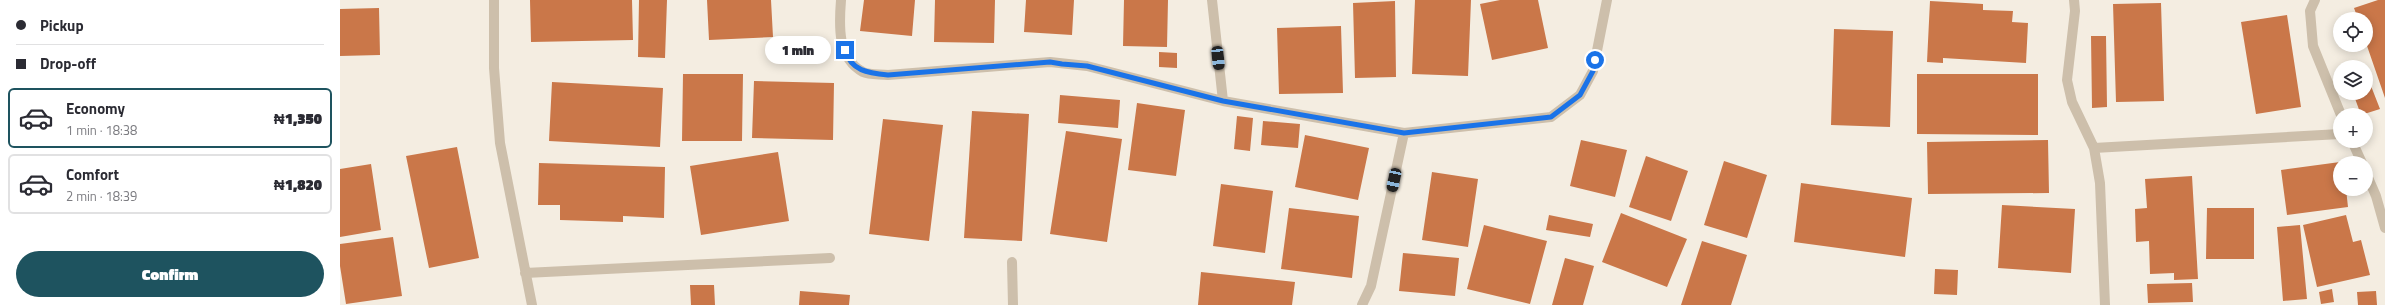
<!DOCTYPE html>
<html lang="en">
<head>
<meta charset="utf-8">
<style>
	:root { --surface:#fff; --page:#f7f7f7; --text:#2b2b33; --muted:#7c7c81; --line:#e1e1e2; --accent:#1e535f }
	body { margin:0; font-family:"Titillium Web",sans-serif; background:var(--page); color:var(--text); height:100vh; display:flex; flex-direction:column; font-size:15px; white-space:nowrap }
	* { box-sizing:border-box; margin:0 }
	p { font-size:13px; color:var(--muted) }
	.icon { flex:none; width:22px; height:22px; fill:none; stroke:currentColor; stroke-width:2; stroke-linecap:round; stroke-linejoin:round }
	.map { position:relative; flex:1; overflow:hidden }
	.side { display:flex; flex-direction:column; background:var(--surface); width:340px }
	.side>* { flex:none }
	.hud { display:grid; align-content:center; height:88px; padding:0 16px; background:var(--surface) }
	.tools { position:absolute; left:1993px; top:12px; display:grid; gap:8px }
	.tools a { display:grid; place-items:center; width:40px; height:40px; border-radius:50%; background:var(--surface); box-shadow:0 2px 10px #0003; font-size:20px }
	.end { position:absolute; width:18px; height:18px; margin:-9px; border:5px solid #1a73e8; background:#fff; box-shadow:0 0 0 2px #fff }
	.from { border-radius:50% }
	.bubble { position:absolute; height:28px; border-radius:14px; background:var(--surface); box-shadow:0 2px 10px #0003; font-size:13px; font-weight:800; line-height:28px; text-align:center }
	.car { position:absolute; width:12px; height:24px; margin:-12px -6px; border-radius:5px; box-shadow:0 0 3px 1px #0007; background:linear-gradient(#222 24%,#8ab4d8 0 40%,#222 0 76%,#8ab4d8 0 86%,#222 0) }
	.hud b { display:flex; align-items:center; gap:14px; height:38px; font-size:15px }
	.hud b+b { border-top:1px solid var(--line) }
	.hud i { width:10px; height:10px; background:var(--text) }
	ul { padding:0; list-style:none }
	li { display:flex; align-items:center; gap:12px; height:60px; margin:0 8px 6px; padding:0 8px; border:2px solid var(--line); border-radius:6px }
	li div { flex:1 }
	li b { display:block; font-size:15px }
	li em { font-style:normal; font-weight:800 }
	li.on { border-color:var(--accent) }
	li>.icon { width:36px; height:36px; stroke-width:1.5 }
	.primary-button { display:flex; gap:8px; margin-top:auto; padding:8px 16px }
	.primary-button a { flex:1; height:46px; border-radius:24px; background:var(--accent); color:#fff; font-size:16px; font-weight:800; line-height:46px; text-align:center }
	main { display:flex; flex:1; min-height:0 }
	.map>svg:first-child { display:block }
	.building { fill:#ca7749 }
	.lines { fill:none; stroke-linecap:round; stroke-linejoin:round }
	.minor { stroke:#cdbfab; stroke-width:10 }
	.route { stroke:#1a73e8; stroke-width:5 }
</style>
</head>
<body>
<main>
<section class="side">
<div class="hud">
<b><i class="from"></i>Pickup</b>
<b><i></i>Drop-off</b>
</div>
<ul>
<li class="on"><svg class="icon" aria-label="car" viewBox="0 0 24 24"><path d="M5 17H2v-5l4-1 3-4h7l3 4 3 1v5h-3M9 17h6M6 11h13"/><circle cx="7" cy="17" r="2"/><circle cx="17" cy="17" r="2"/></svg><div><b>Economy</b><p>1 min · 18:38</p></div><em>₦1,350</em></li>
<li><svg class="icon" aria-label="car" viewBox="0 0 24 24"><path d="M5 17H2v-5l4-1 3-4h7l3 4 3 1v5h-3M9 17h6M6 11h13"/><circle cx="7" cy="17" r="2"/><circle cx="17" cy="17" r="2"/></svg><div><b>Comfort</b><p>2 min · 18:39</p></div><em>₦1,820</em></li>
</ul>
<div class="primary-button"><a>Confirm</a></div>
</section>
<div class="map">
<svg width="2045" height="305" viewBox="0 0 2045 305">
	<rect width="100%" height="100%" fill="#f4ede1"/>
	<!-- building -->
	<path class="building" d="M190,0H292L293,40L191,42Z
		M299,0H327L325,58L298,57Z
		M367,0H431L433,37L369,40Z
		M524,0H575L572,36L520,31Z
		M595,0H655L654,43L594,42Z
		M686,0H734L732,35L684,32Z
		M784,0H828L827,47L783,46Z
		M1075,0H1131L1128,76L1072,74Z
		M1160,0H1198L1208,48L1152,60L1140,4Z
		M2038,0H2045V98L2026,43V19H2018L2014,8Z
		M1055,1L1056,77L1015,78L1013,3Z
		M1590,1L1643,4V10L1673,11L1672,22L1688,23L1686,63L1603,58V63L1587,62Z
		M1821,3L1824,101L1776,102L1773,4Z
		M39,8L40,55L0,56V9Z
		M1947,15L1961,107L1916,114L1901,22Z
		M1001,26L1003,93L939,94L937,28Z
		M1494,29L1553,31L1550,127L1491,125Z
		M1751,36H1766L1767,107L1752,108Z
		M819,52L837,53V68L819,67Z
		M343,74H403L402,141H342Z
		M1577,74H1698V135L1577,134Z
		M414,81L494,83L493,140L412,138Z
		M212,82L323,88L320,147L209,141Z
		M2031,86L2040,109L2021,115L2013,93H2026V87Z
		M720,95L780,100L778,128L718,123Z
		M797,103L845,110L836,176L788,170Z
		M632,111L689,114L682,241L624,238Z
		M897,116L913,118L910,151L894,149Z
		M543,119L603,125L589,241L529,234Z
		M923,121L960,124L958,148L921,145Z
		M726,131L782,139L767,242L710,234Z
		M965,135L1029,148L1018,200L955,187Z
		M1241,140L1287,150L1275,197L1230,186Z
		M1708,140L1709,193L1588,194L1587,142Z
		M117,147L139,258L89,268L66,156Z
		M438,152L449,221L361,235L350,166Z
		M1306,156L1348,171L1331,221L1289,207Z
		M1384,161L1427,175L1407,238L1364,225Z
		M2000,162V189H2006L2008,207L1947,215L1941,170Z
		M199,163L325,167L324,218L283,216V222L220,220V205H198Z
		M31,164L41,230L0,237V169Z
		M1092,172L1138,179L1128,247L1082,240Z
		M1852,176L1858,279L1834,280V273L1810,274L1809,241L1796,242L1795,209L1807,208L1805,179Z
		M1461,183L1572,198L1565,257L1454,242Z
		M881,184L933,191L925,253L873,246Z
		M1662,205L1735,209L1731,273L1658,268Z
		M949,208L1019,216L1012,278L941,269Z
		M1867,208H1914V259H1866Z
		M1281,213L1347,239L1327,287L1262,262Z
		M1209,215L1253,224L1250,237L1206,230Z
		M2006,215L2013,242L2021,240L2030,275L1977,287L1963,225Z
		M1144,225L1207,241L1190,304L1127,289Z
		M1960,225L1967,299L1943,301L1937,227Z
		M53,237L62,296L6,304L0,266V244Z
		M1362,241L1407,255L1391,305H1341Z
		M1063,253L1119,258L1115,296L1059,291Z
		M1225,258L1254,266L1243,305H1212Z
		M1595,269L1618,270L1617,295L1594,294Z
		M861,272L955,282L952,305H858Z
		M1852,283L1853,302L1808,303L1807,284Z
		M350,285H374L375,305H351Z
		M1992,289L1994,302L1981,304L1979,292Z
		M460,291L510,295L509,305H459Z
		M2036,291L2037,305H2018L2017,292Z"/>
	<g class="lines">
		<!-- minor -->
		<path class="minor" d="M154,0V68L160,143L192,305
			M501,0C499,25 497,58 523,72C529,75 540,74 548,75L710,62L747,66L883,101L1064,133L1211,117L1240,95L1253,71L1267,0
			M872,0L883,101
			M1734,0L1735,11L1727,80L1732,102L1754,148L1760,183L1765,305
			M1975,0L1970,11L1973,46L2001,115
			M2012,141L2022,163
			M1754,148L2000,134
			M2026,173L2036,196L2045,228
			M672,262L673,305
			M185,273L490,258
			M1022,305L1031,286L1064,133"/>
	</g>
	<g class="lines">
		<!-- route -->
		<path class="route" d="M505,50C511,71 528,73 548,75L710,62L722,64L747,66L883,101L1064,133L1211,117L1240,95L1253,71L1255,60"/>
	</g>
</svg>
<div class="tools">
<a><svg class="icon" aria-label="locate" viewBox="0 0 24 24"><circle cx="12" cy="12" r="6"/><path d="M12 2v4M12 18v4M2 12h4M18 12h4"/></svg></a>
<a><svg class="icon" aria-label="layers" viewBox="0 0 24 24"><path d="M12 4l9 5-9 5-9-5zM3 14l9 5 9-5"/></svg></a>
<a>+</a>
<a>−</a>
</div>
<i class="end from" style="left:1255px;top:60px"></i>
<i class="end" style="left:505px;top:50px"></i>
<div class="bubble" style="left:425px;top:36px;width:66px">1 min</div>
<i class="car" style="left:878px;top:58px;rotate:174deg"></i>
<i class="car" style="left:1054px;top:180px;rotate:192deg"></i>
</div>
</main>
</body>
</html>
